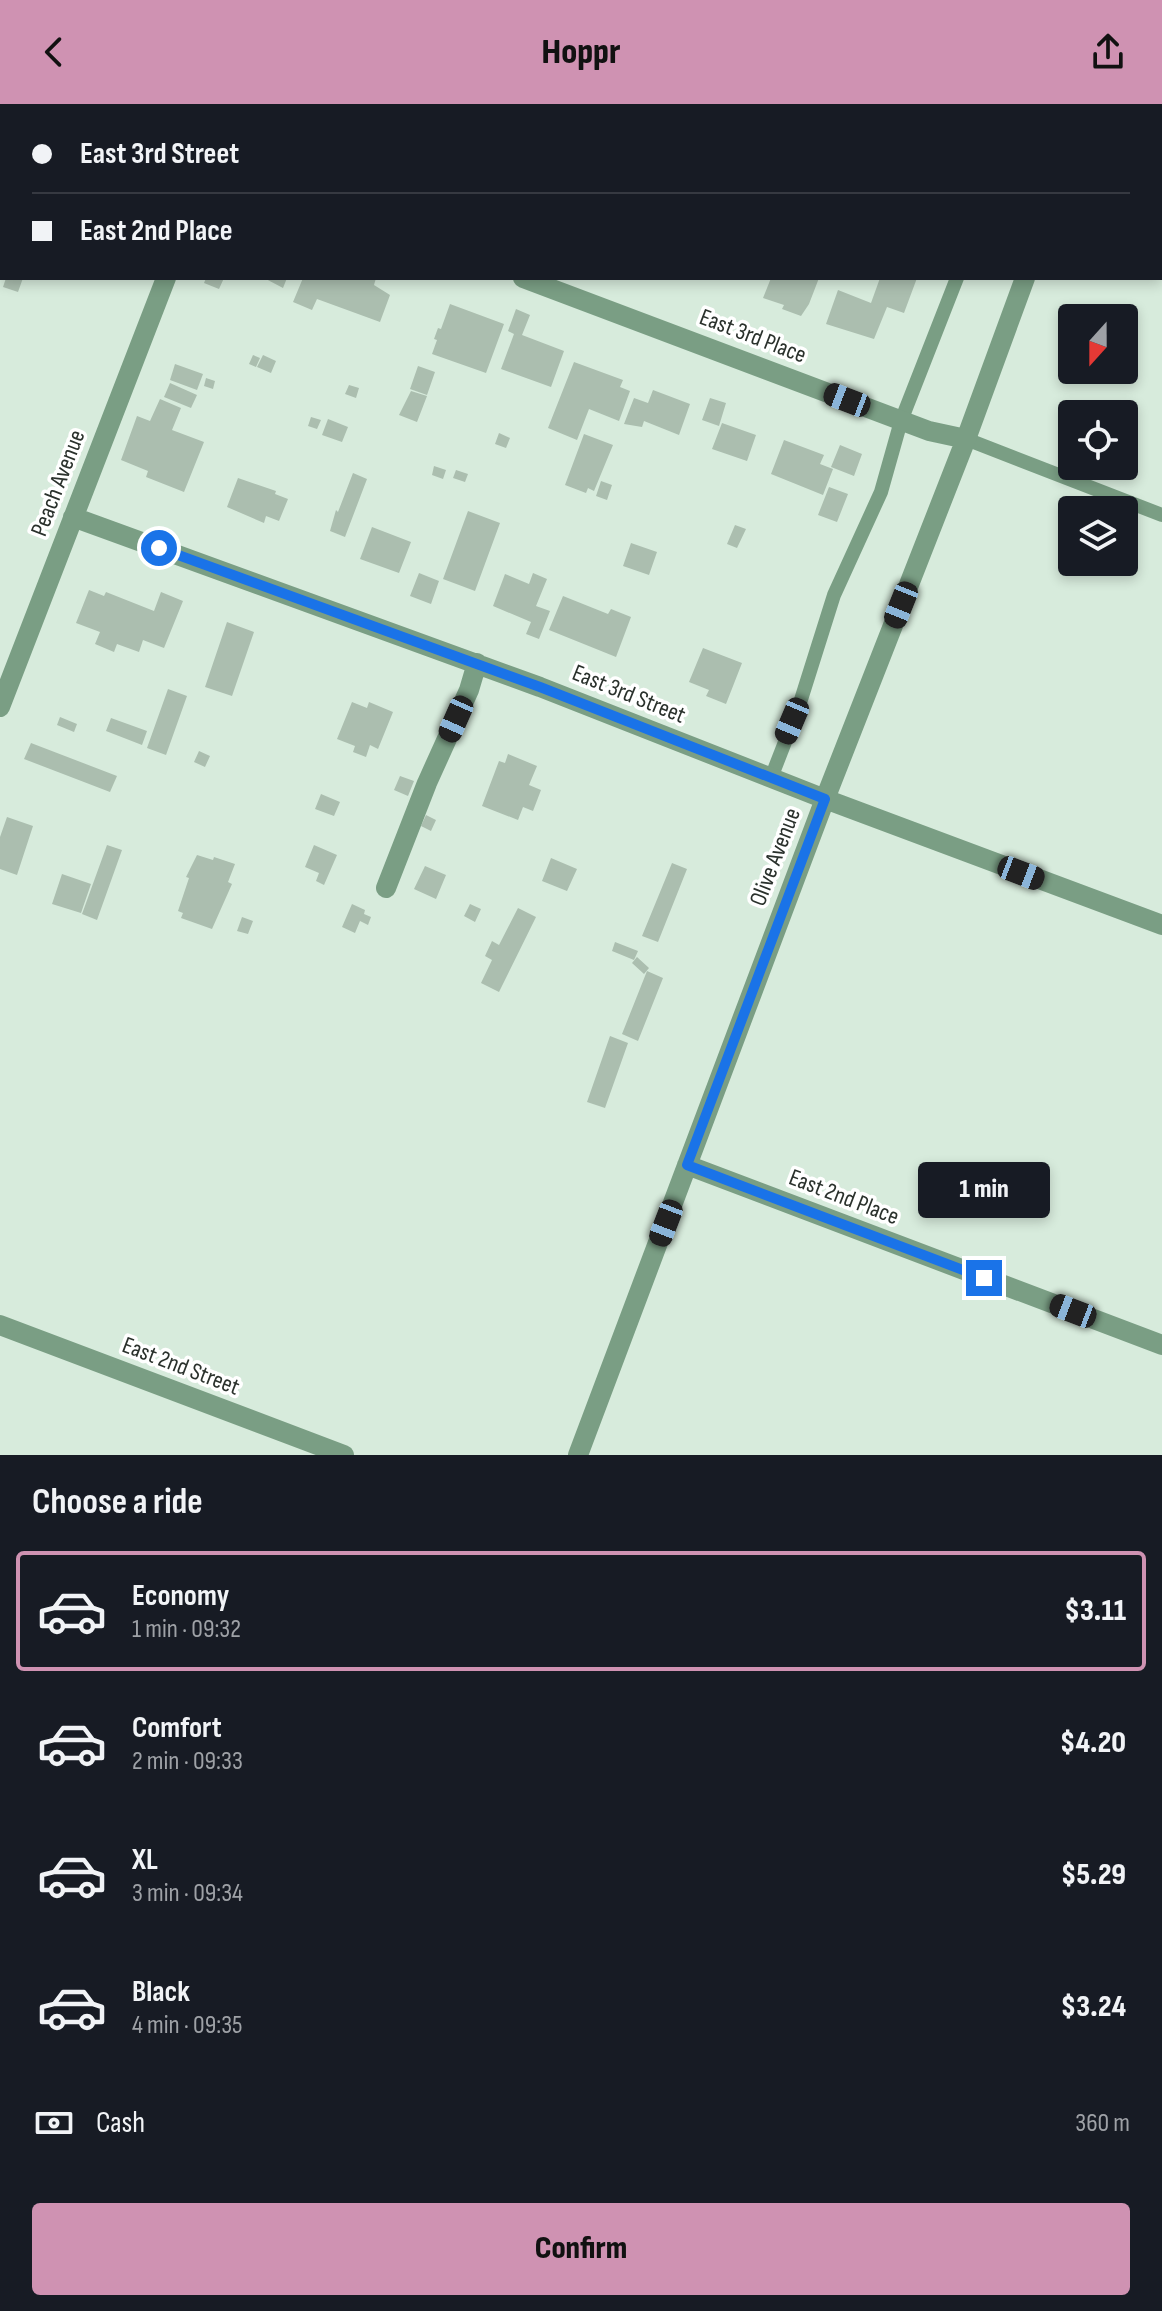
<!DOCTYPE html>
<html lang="en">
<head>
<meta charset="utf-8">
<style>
	:root { --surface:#171b24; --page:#242831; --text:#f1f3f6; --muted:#9ea1a6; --line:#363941; --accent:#cf92b2 }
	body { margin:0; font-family:"Sofia Sans Condensed",sans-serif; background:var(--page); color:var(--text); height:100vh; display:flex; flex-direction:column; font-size:30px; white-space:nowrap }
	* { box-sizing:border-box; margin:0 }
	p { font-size:26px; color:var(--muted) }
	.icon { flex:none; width:44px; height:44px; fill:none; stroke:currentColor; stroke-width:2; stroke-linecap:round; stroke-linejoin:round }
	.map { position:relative; height:1351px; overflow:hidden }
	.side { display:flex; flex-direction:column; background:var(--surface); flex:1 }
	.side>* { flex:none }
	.top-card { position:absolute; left:0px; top:0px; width:1162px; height:176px; box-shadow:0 4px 12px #0003; display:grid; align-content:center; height:176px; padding:0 32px; background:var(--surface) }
	.needle { width:52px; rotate:201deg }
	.fabs { position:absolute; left:1058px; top:200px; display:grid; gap:16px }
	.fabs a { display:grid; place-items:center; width:80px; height:80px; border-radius:8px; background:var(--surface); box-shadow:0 4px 12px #0003; font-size:40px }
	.end { position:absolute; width:36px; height:36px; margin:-18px; border:10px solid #1a73e8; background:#fff; box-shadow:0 0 0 4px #fff }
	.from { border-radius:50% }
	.bubble { position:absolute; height:56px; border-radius:8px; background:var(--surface); box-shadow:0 4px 12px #0003; font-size:26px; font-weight:800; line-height:56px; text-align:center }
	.car { position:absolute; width:24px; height:48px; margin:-24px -12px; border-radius:10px; box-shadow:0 0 6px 2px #0007; background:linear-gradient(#222 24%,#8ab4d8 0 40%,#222 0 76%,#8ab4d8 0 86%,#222 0) }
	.top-card b { display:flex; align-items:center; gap:28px; height:76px; font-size:30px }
	.top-card b+b { border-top:2px solid var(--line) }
	.top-card i { width:20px; height:20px; background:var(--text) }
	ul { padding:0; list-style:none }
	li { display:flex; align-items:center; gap:24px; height:120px; margin:0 16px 12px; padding:0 16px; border:4px solid transparent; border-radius:8px }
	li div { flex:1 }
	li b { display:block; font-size:30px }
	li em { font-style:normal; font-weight:800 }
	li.on { border-color:var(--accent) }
	li>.icon { width:72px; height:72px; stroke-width:1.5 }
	h2 { padding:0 32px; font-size:36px; line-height:96px }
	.pay { display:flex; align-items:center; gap:20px; height:88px; padding:0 32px; font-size:30px }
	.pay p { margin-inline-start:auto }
	.cta { display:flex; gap:16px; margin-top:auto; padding:16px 32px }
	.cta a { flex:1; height:92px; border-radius:8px; background:var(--accent); color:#111; font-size:32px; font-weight:800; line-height:92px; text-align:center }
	header { display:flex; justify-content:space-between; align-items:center; height:104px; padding:0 32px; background:var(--accent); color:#111; font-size:36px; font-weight:800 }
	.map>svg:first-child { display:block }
	.building { fill:#abbeaf }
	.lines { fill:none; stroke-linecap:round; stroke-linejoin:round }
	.service { stroke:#7a9e84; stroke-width:14 }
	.minor { stroke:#7a9e84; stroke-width:20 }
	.route { stroke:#1a73e8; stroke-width:10 }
	.labels { text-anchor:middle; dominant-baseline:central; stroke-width:7; stroke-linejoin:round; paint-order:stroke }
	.street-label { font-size:24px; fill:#2a312c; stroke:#fff }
</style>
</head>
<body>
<header><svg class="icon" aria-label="back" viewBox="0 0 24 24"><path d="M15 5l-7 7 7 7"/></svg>Hoppr<svg class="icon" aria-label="share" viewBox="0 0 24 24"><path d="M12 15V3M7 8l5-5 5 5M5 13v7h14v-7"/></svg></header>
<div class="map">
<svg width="1162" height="1351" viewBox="0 0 1162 1351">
	<rect width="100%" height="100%" fill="#d7ebdc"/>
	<!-- building -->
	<path class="building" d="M6,174H23L18,188L3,183Z
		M206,174H224L219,185L204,179Z
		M264,174H287L283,184Z
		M303,174H376L374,181L390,191L380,218L317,195L312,206L293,198Z
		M771,174H819L809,200L801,212L782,205L784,201L763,194Z
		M880,174H917L904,209L887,203L874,235L826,220L838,186L871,199Z
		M450,200L504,220L486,269L432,250L437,236L434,235L438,224L441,225Z
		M516,205L530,211L522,231L564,247L551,283L501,265L514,230L508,227Z
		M253,251L260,254L256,263L249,260Z
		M263,251L276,257L271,269L257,263Z
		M574,258L623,276L620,283L630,287L619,317L589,305L577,336L548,324Z
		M175,260L203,270L197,286L170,276Z
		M418,262L435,268L427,291L410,285Z
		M206,274L215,277L213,285L204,282Z
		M170,279L197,291L191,304L164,293Z
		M349,281L359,284L356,294L345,290Z
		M653,286L690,300L679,331L644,317L642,323L624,320L634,294L648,299Z
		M411,287L427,292L417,318L399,311Z
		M710,294L726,299L719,322L702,316Z
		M160,295L181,304L172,326L204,338L184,388L146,373L148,367L121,356L137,312L150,317Z
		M311,313L321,316L317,325L308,322Z
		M328,315L348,323L342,338L322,331Z
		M722,319L756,331L747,357L712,345Z
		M499,329L510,334L506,344L495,340Z
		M584,330L613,341L594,387L588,384L586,389L565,381Z
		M784,336L824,351L820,360L833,365L823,391L771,370Z
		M840,341L862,350L854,372L831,363Z
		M434,362L446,366L443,375L432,371Z
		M456,366L468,370L465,378L453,374Z
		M353,369L367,375L345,433L330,427L336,406L338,408Z
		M238,374L276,387L275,390L288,395L279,417L266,412L264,419L227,403Z
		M601,377L612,381L607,396L596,392Z
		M829,383L848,390L837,418L818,411Z
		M468,407L500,419L475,487L443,475Z
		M735,421L746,425L737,444L727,440Z
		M372,423L411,438L399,469L360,455Z
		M631,439L657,448L649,471L623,462Z
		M419,469L439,477L431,500L410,492Z
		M533,469L547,475L536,502L550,507L539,535L526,530L531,518L493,502L505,470L529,480Z
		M89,486L104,492L106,488L154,507L161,488L183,497L164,544L143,536L139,548L117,540L114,548L95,540L100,528L76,519Z
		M563,492L608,510L611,505L631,513L616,553L549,526Z
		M227,518L254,528L232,592L205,583Z
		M703,544L742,559L726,600L706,592L709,586L689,578Z
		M168,585L187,592L166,651L147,644Z
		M352,598L367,604L369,598L393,608L378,645L370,641L366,653L353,648L355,642L337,635Z
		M60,613L77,620L74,628L57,621Z
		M111,614L147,627L142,641L106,627Z
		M31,639L117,672L110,688L24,655Z
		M199,647L210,652L205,663L194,658Z
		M508,650L537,662L529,681L541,686L533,707L523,703L518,716L482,702L499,657L505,659Z
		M400,672L414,677L408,692L394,686Z
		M321,690L340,698L334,712L315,705Z
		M426,711L436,716L431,727L421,722Z
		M7,713L33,722L17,771L0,765V733Z
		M107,741L122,746L97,816L82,810Z
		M314,741L337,751L324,781L316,777L319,769L305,763Z
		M197,751L213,756L214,753L235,760L228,778L232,780L212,825L181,814L183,809L178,807L189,774L186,773Z
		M551,754L577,765L567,787L542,777Z
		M672,759L687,765L658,838L642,832Z
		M425,762L446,771L436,795L414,785Z
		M62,770L91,780L81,809L52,800Z
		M352,800L365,806L364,810L371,813L368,821L360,817L355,829L342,823Z
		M470,800L481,805L475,818L464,812Z
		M518,804L536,813L499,888L481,879L492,856L485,852L492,837L499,841Z
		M242,813L253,817L248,830L237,827Z
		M615,838L638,847L634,856L612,847Z
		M637,853L649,864L644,870L632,859Z
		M647,867L663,874L638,937L622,930Z
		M610,932L628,939L605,1004L587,998Z"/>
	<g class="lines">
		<!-- service -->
		<path class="service" d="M611,0L616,2
			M1017,2L1018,0
			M966,335L1162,411
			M771,674L799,602L834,491L881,388L901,317L957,174"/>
		<!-- minor -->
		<path class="minor" d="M232,2L233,0
			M1088,2L1089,0
			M523,174L929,327L966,335
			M73,413L540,583L825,695L1162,821
			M0,603L166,174
			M386,784L427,679L469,586L477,559
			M687,1061L1162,1241
			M0,1221L344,1351
			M578,1351L825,695L966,335L1025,174"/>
	</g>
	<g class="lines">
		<!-- route -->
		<path class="route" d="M159,444L540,583L825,695L687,1061L984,1174"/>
	</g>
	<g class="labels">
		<!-- street labels -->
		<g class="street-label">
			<text transform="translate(753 232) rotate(21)">East 3rd Place</text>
			<text transform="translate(58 379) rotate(-69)">Peach Avenue</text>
			<text transform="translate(629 590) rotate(22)">East 3rd Street</text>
			<text transform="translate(775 753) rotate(-69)">Olive Avenue</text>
			<text transform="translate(844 1093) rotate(21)">East 2nd Place</text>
			<text transform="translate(181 1262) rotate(21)">East 2nd Street</text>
		</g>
	</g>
</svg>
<div class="fabs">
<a><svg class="needle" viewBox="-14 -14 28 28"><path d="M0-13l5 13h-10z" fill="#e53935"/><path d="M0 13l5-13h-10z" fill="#9ea1a6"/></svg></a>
<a><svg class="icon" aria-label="locate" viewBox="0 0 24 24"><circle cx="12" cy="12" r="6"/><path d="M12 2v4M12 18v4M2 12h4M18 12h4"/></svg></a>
<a><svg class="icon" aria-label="layers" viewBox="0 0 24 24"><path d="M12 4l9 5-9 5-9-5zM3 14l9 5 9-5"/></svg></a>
</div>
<i class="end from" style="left:159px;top:444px"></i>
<i class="end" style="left:984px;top:1174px"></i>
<div class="bubble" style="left:918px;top:1058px;width:132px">1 min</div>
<i class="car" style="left:847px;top:296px;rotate:291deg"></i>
<i class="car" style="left:901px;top:501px;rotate:202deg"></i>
<i class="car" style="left:456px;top:615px;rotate:204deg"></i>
<i class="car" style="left:792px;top:617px;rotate:203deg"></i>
<i class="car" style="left:1021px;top:769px;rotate:111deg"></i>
<i class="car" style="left:666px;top:1119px;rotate:201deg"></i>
<i class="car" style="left:1073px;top:1207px;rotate:291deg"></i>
<div class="top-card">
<b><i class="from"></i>East 3rd Street</b>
<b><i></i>East 2nd Place</b>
</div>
</div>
<section class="side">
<h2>Choose a ride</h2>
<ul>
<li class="on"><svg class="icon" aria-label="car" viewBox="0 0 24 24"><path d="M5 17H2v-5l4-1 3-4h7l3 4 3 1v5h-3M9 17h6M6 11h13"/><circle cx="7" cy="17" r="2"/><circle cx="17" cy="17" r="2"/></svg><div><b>Economy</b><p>1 min · 09:32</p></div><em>$3.11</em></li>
<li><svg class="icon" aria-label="car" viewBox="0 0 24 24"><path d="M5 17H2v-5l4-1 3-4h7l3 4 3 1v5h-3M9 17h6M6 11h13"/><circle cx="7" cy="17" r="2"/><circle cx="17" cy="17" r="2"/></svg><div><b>Comfort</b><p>2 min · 09:33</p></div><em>$4.20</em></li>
<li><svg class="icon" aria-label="car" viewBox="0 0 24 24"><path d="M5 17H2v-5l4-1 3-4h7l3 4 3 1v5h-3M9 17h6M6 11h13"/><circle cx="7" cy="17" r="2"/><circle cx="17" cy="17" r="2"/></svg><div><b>XL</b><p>3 min · 09:34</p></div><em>$5.29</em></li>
<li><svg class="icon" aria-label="car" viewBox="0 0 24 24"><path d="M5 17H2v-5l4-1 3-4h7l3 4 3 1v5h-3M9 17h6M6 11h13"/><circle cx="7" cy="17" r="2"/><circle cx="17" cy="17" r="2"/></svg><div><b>Black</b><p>4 min · 09:35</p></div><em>$3.24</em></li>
</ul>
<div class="pay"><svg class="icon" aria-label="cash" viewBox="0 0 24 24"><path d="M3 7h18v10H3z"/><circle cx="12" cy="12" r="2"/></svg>Cash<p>360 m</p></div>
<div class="cta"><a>Confirm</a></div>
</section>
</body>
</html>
